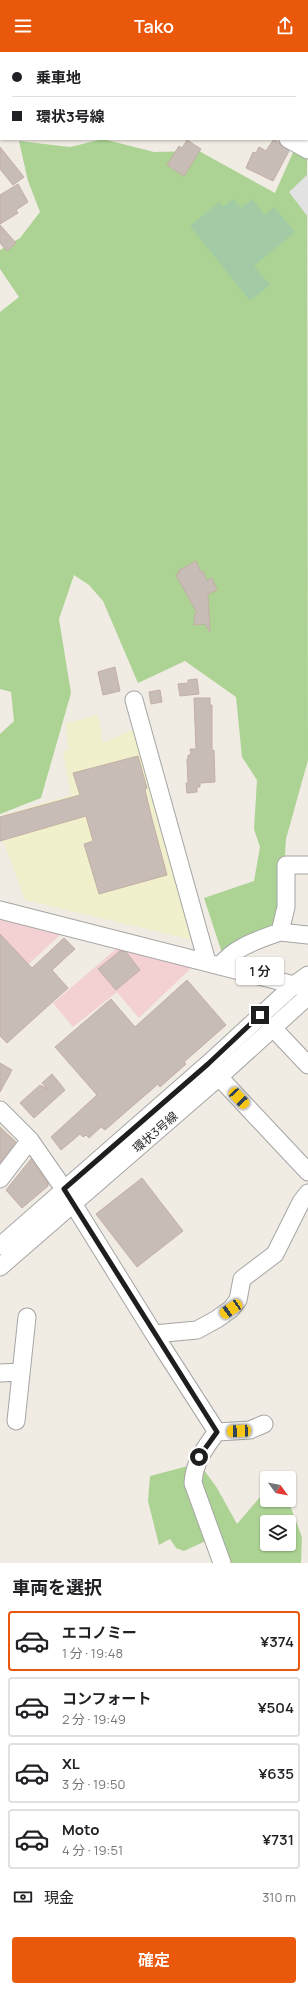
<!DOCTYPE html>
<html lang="ja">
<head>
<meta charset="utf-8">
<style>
	:root { --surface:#fff; --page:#f6f6f6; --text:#202124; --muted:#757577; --line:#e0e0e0; --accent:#ea580c }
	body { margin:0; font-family:Manrope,"Noto Sans JP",sans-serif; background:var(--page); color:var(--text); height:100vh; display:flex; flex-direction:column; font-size:15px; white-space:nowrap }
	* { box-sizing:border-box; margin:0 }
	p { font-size:13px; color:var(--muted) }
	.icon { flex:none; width:22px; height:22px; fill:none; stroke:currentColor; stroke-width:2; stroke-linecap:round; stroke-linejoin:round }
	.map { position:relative; height:1511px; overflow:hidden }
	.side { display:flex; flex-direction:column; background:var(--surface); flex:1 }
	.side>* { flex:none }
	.top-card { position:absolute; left:0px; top:0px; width:308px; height:88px; box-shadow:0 1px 3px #0004; display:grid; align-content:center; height:88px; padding:0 12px; background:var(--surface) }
	.needle { width:26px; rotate:123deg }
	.controls { position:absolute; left:260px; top:1419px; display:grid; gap:8px }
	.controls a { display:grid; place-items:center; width:36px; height:36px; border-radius:4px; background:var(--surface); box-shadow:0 1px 3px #0004; font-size:20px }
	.end { position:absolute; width:18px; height:18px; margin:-9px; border:5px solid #1e1e1e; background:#fff; box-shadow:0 0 0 2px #fff }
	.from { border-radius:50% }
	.bubble { position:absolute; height:28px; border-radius:4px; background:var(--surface); box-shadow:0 1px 3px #0004; font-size:13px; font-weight:600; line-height:28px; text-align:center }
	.car { position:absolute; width:12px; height:24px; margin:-12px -6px; border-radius:5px; box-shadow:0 0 3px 1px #0007; background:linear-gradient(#f5c518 24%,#345 0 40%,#f5c518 0 76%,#345 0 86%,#f5c518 0) }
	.top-card b { display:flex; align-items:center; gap:14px; height:38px; font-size:15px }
	.top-card b+b { border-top:1px solid var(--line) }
	.top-card i { width:10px; height:10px; background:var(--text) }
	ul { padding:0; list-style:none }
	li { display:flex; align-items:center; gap:12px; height:60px; margin:0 8px 6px; padding:0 4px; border:2px solid var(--line); border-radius:4px }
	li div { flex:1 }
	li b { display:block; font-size:15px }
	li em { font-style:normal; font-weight:600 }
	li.current { border-color:var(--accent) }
	li>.icon { width:36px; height:36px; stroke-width:1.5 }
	h2 { padding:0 12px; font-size:18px; line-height:48px }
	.pay { display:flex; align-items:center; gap:10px; height:44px; padding:0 12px; font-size:15px }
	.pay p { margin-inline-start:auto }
	.primary-button { display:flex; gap:8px; margin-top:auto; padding:8px 12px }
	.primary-button a { flex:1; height:46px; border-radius:4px; background:var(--accent); color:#fff; font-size:16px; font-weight:600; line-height:46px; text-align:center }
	header { display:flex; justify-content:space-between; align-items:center; height:52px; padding:0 12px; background:var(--accent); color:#fff; font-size:18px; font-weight:600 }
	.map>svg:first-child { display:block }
	.commercial { fill:#f3d1d2 }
	.farmland { fill:#f1f0cc }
	.forest { fill:#acd394; fill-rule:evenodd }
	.cemetery { fill:#a2cba5 }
	.parking { fill:#e2e2e2 }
	.building { fill:#c8bcb6; stroke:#c3afa4 }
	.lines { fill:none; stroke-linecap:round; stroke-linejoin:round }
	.minor-casing { stroke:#a5a5a5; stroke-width:19 }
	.minor { stroke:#fff; stroke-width:17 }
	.route { stroke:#1e1e1e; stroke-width:5 }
	.labels { text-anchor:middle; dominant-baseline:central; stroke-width:3; stroke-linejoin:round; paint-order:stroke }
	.street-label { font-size:12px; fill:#1e1e1e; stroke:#fff }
</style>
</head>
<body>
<header><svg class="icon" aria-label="menu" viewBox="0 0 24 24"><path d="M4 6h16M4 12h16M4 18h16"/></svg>Tako<svg class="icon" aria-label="share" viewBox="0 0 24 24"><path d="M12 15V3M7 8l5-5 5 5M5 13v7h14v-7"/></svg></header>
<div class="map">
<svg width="308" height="1511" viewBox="0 0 308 1511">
	<rect width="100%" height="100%" fill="#f0ebe3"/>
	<!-- commercial -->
	<path class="commercial" d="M0,865L63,880L0,939Z
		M121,893L193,914L139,966L117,940L73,975L53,951Z"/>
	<!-- farmland -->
	<path class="farmland" d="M98,663L103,691L134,677L193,888L25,848L0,780V764L71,743L63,700L68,698L66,671Z"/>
	<!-- forest -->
	<path class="forest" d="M307,74L308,708L286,787L281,869L222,901L204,846L254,829L260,795L254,777L257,728L242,705L236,645L185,609L138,631L103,549L89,533L74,523L59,567L71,641L41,746L0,762V682L14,669L11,640L0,637V260L19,245L0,217V198L20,186L40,160L28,129L19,89L70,95L103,87L154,100L199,99L275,141L299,87H307Z
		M188,1414H201L217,1436L237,1472L267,1437V1448H288L302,1485L301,1511H231L210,1487L184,1499L176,1496L170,1487L159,1493L148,1449L150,1424ZM267,1470H289V1492H267Z"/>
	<!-- cemetery -->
	<path class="cemetery" d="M233,147L241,156L252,147L265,163L274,155L295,180L254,214L270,233L250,249L190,174L219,150L223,155Z"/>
	<!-- parking -->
	<path class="parking" d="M308,122V165L289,140Z"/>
	<!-- building -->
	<path class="building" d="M274,87L289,99L273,129L246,116L253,100L256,101L259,95L266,99Z
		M187,88L201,97L184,124L167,113L179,94L182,96Z
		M0,95L24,125L13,133L0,117Z
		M18,132L28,150L16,158L18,161L0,172V143Z
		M0,173L16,191L7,199L0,191Z
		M196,509L201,520L203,519L207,529L212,526L217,538L208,542L210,580L205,572L194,573L195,561H197L176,523L179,522L178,519Z
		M115,615L120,639L103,643L98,620Z
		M197,627L199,642L180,644L178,632L188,631V628Z
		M160,638L162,650L151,652L149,640Z
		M194,646H210V653H212V699L214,698L215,730L200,731V735H197V740L187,741L186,731H188L187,707H188V703H191L190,697H196Z
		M138,704L147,736L145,738L152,767L167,823L99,842L84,792L93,789L86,764L0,789V765L80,743L73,721Z
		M0,882L32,916L64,886L75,897L52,918L68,936L7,991L0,984Z
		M120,899L126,900L140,918L116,938L98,917Z
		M187,928L226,973L184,1010L186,1012L160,1035L158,1032L105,1078L101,1075L89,1086L86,1083L83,1085L80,1082L61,1098L51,1085L97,1043L55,995L111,947L135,975Z
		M0,1011L12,1018L0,1040Z
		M52,1022L65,1038L34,1066L20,1051L40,1033L48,1037L42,1031Z
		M0,1075L16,1090L0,1111Z
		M31,1107L48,1131V1134L22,1156L6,1138Z
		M142,1126L183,1179L137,1215L96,1162Z"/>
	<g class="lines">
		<!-- minor casing -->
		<g class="minor-casing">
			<path id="minor" d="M69,1V0
				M0,4H1
				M288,87L308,98
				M134,648L207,910
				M308,813H286V855L280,880L308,883
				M0,858L302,935
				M220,914C234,895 258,888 280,880
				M273,976L308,1013
				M219,1025L308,1120
				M0,1058L30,1088L64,1137L154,1282L197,1278L217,1267L231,1257L238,1248L242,1227L275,1202L301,1150L308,1141
				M0,1127L30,1088
				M0,1194L208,1012L294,933L308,923
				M0,1215L219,1025L308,944
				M154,1282L217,1380L250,1378L264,1372
				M0,1321L21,1320
				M16,1369L27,1265
				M217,1380C205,1395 194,1411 193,1431L222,1511"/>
		</g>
		<!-- minor -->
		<use href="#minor" class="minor"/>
	</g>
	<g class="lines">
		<!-- route -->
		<path class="route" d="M199,1405L217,1380L64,1137L208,1012L260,963"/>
	</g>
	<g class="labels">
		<!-- street labels -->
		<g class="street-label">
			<text transform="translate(155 1080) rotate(-41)">環状3号線</text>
		</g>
	</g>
</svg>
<div class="controls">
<a><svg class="needle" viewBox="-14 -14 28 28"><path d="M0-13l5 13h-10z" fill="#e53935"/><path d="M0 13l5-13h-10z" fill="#757577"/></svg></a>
<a><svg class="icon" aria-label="layers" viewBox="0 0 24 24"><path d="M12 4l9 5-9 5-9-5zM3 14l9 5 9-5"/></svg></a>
</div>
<i class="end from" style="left:199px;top:1405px"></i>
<i class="end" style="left:260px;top:963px"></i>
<div class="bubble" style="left:236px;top:905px;width:48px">1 分</div>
<i class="car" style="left:239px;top:1046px;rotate:137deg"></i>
<i class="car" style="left:231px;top:1257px;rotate:236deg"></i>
<i class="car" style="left:239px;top:1379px;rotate:268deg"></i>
<div class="top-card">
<b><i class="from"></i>乗車地</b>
<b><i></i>環状3号線</b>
</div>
</div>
<section class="side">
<h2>車両を選択</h2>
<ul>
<li class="current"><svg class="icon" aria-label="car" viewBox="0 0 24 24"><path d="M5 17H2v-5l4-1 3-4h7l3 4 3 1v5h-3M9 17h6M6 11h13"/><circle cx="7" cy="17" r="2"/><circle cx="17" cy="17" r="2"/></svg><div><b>エコノミー</b><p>1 分 · 19:48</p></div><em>¥374</em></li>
<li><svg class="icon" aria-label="car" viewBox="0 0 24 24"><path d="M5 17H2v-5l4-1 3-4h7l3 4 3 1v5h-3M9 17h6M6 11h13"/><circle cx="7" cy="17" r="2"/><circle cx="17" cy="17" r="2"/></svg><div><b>コンフォート</b><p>2 分 · 19:49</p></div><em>¥504</em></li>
<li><svg class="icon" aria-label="car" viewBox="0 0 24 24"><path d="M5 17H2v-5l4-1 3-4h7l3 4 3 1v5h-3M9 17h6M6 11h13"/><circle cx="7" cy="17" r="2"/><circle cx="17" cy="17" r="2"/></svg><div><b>XL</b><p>3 分 · 19:50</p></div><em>¥635</em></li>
<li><svg class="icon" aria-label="car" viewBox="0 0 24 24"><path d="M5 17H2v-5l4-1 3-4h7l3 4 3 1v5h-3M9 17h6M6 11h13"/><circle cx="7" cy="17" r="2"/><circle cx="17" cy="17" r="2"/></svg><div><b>Moto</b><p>4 分 · 19:51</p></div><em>¥731</em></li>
</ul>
<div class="pay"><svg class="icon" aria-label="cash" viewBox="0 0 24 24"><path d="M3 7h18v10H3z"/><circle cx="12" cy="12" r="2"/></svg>現金<p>310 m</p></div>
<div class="primary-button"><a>確定</a></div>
</section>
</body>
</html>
